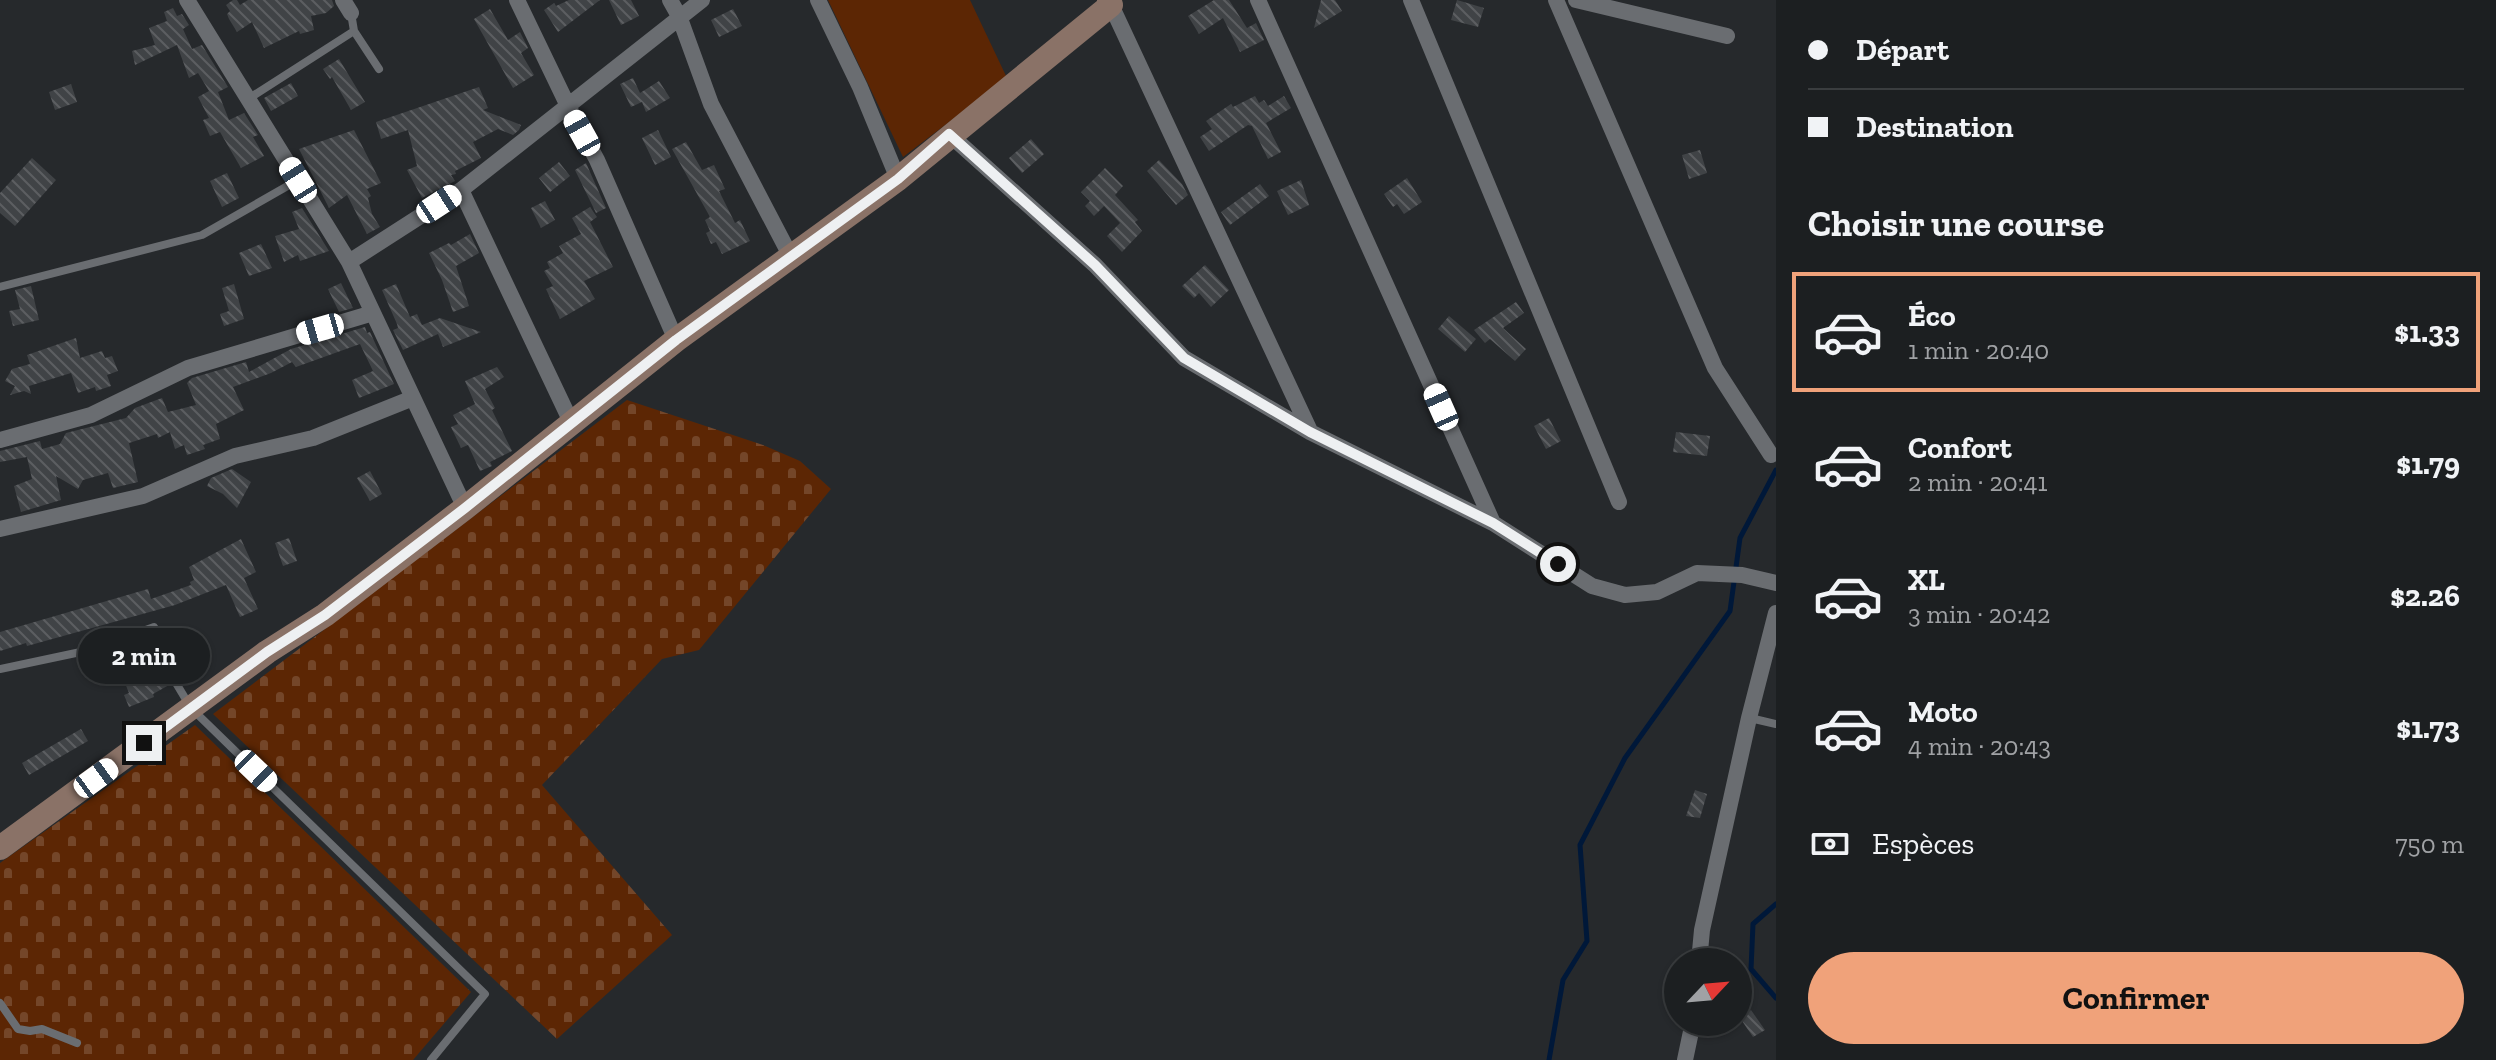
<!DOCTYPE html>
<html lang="fr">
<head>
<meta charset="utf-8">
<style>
	:root { --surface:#1c1f21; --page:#292c2e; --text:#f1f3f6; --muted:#a0a2a5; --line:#3a3d3f; --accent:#f0a27a }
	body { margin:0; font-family:"Zilla Slab",serif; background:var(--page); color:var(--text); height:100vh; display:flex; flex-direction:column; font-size:30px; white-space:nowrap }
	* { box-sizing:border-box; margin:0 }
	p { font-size:26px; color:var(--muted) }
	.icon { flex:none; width:44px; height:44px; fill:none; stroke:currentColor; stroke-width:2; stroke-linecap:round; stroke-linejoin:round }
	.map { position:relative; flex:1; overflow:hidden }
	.drawer { display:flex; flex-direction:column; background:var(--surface); width:720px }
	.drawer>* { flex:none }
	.hud { display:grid; align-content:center; height:176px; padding:0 32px; background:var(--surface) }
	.needle { width:52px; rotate:64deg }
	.controls { position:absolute; left:1664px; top:948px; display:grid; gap:16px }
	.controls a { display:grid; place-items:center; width:88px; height:88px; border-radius:50%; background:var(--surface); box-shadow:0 2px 6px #0004,0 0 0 2px var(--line); font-size:40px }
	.end { position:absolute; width:36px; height:36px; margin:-18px; border:10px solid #eef0f2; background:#111; box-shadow:0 0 0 4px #111 }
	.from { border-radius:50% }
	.bubble { position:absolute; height:56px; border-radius:28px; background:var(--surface); box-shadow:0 2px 6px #0004,0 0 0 2px var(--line); font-size:26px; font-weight:800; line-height:56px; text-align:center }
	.car { position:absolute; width:24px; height:48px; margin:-24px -12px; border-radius:10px; box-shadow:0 0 6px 2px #0007; background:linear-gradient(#fff 24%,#345 0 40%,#fff 0 76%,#345 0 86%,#fff 0) }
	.hud b { display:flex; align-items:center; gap:28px; height:76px; font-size:30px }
	.hud b+b { border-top:2px solid var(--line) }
	.hud i { width:20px; height:20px; background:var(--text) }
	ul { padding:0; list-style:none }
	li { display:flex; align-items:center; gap:24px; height:120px; margin:0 16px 12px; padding:0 16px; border:4px solid transparent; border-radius:0px }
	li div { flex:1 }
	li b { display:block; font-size:30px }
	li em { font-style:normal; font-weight:800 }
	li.current { border-color:var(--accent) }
	li>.icon { width:72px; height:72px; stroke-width:1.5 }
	h2 { padding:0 32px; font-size:36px; line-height:96px }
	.pay { display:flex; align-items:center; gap:20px; height:88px; padding:0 32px; font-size:30px }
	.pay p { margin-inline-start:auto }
	.action { display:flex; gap:16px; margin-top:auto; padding:16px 32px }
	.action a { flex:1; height:92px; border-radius:48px; background:var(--accent); color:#111; font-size:32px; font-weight:800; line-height:92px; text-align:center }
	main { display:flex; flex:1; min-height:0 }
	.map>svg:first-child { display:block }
	.green { fill:#5c2604 }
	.cemetery { fill:url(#cemetery-stones) }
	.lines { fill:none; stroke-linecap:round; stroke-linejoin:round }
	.stream { stroke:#001839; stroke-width:5 }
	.building { fill:url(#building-back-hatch) }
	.lane { stroke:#6a6d71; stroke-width:8 }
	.street { stroke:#6a6d71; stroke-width:16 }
	.secondary { stroke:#8a7267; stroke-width:24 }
	.route { stroke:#eef0f2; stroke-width:10 }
</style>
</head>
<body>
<main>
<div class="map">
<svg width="1776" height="1060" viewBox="0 0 1776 1060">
	<defs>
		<pattern id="cemetery-stones" width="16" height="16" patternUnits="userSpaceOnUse" patternTransform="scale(2)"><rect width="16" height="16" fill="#5c2604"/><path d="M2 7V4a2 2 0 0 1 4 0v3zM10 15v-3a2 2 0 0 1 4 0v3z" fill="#744629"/></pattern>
		<pattern id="building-back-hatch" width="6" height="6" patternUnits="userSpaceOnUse" patternTransform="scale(2)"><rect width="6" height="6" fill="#404346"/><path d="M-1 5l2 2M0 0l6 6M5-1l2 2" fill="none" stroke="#5c5e61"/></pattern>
	</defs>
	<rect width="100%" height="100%" fill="#26292c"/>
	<!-- green -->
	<path class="green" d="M828,0H970L1007,78L903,157Z"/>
	<!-- cemetery -->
	<path class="cemetery" d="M627,400L763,445L800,461L831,489L699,650L662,659L542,785L672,935L557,1039L213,714Z
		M195,725L471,992L413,1060H0V863Z"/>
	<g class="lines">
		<!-- stream -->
		<path class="stream" d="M1776,904L1753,924L1751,969L1776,998
			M1549,1060L1563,980L1587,941L1580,845L1625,758L1730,611L1740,538L1776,470"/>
	</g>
	<!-- building -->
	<path class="building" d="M233,0H237L240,5L248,0H332L334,6L326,13L311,16L314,30L300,34L299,31L264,48L252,22L237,32L229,19L227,14L230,11L226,5Z
		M569,0H600L558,32L544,10L554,3L556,6Z
		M609,0H631L639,16L621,25Z
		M1214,0H1229L1247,28L1256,23L1264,40L1240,52L1223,18L1199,34L1188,16Z
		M1321,0H1335L1342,11L1314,28Z
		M1457,0L1484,8L1478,27L1451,20Z
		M173,8L177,16L182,14L189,25L183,29L192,49L202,45L228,87L218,92L229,120L244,113L258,135L253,137L264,156L241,168L220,132L210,136L203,120L209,118L198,97L209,91L198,73L189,78L177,45L135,65L132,51L155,45L149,28L167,21L164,12Z
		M490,9L508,40L520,32L528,48L521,53L534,75L513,88L474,19Z
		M733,9L742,26L719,37L711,20Z
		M339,59L365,102L351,110L332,77L330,79L323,69Z
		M633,78L640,93L659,81L670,98L646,112L642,102L631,107L620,84Z
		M291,83L298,96L271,111L264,98Z
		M71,84L77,102L55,110L49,92Z
		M479,87L488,108L483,110L521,125L519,130L513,135L498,129L473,142L481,158L455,171L456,174L451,175L455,181L422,198L407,170L417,166L408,130L381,139L376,122Z
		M1255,96L1259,103L1264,100L1268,106L1284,96L1291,108L1266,123L1281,152L1268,159L1252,126L1248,125L1209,151L1200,137L1212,129L1206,121L1231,104L1233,107Z
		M354,130L381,183L367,189L371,196L368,198L372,214L380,227L367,234L347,195L329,208L299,149Z
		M658,130L671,157L655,165L642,138Z
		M1031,139L1044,154L1022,173L1009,158Z
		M686,142L702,170L714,165L725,189L719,191L735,223L740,220L750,241L722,254L716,242L711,244L706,233L710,231L705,220L710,217L672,149Z
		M1700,150L1707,173L1689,179L1682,155Z
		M32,158L56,180L15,226L0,213V193Z
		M1159,160L1182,184L1188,195L1176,205L1147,171Z
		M559,162L570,176L550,192L539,178Z
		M586,163L606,208L596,213L575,170Z
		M1105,168L1123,186L1115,195L1138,220L1135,222L1142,231L1122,252L1107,236L1120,223L1104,206L1094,216L1085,206L1090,201L1081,192Z
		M227,173L239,198L222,207L210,181Z
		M1407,178L1422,202L1404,214L1397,204L1393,207L1384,194Z
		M1301,180L1309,205L1288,215L1277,191Z
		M1260,184L1269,196L1230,225L1221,212Z
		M545,201L555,220L541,228L531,208Z
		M590,207L597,217L590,222L613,267L584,281L595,299L560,319L546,289L553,286L544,271L550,268L547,262L563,253L559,246L581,234L572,218Z
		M302,208L329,251L300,261L298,255L284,262L275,236L299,229L292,212Z
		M470,234L479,253L456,266L469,306L453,312L442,280L429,253L449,243L451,245Z
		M261,244L272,268L249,276L239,253Z
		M1205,265L1229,290L1211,307L1199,293L1194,298L1182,286Z
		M341,283L353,308L339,312L328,289Z
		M234,284L244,319L224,326L220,314L229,311L222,288Z
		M396,284L410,317L417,314L422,325L440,318L481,332L443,347L438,334L403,350L393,330L398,328L397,324L382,290Z
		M31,286L39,320L13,326L9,311L20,309L15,290Z
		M1516,302L1524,313L1503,328L1526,349L1515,361L1490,339L1485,343L1474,330Z
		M1449,316L1476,339L1465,352L1438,329Z
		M365,327L367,333L370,332L394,384L359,398L352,380L373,371L360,344L296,367L292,362L271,373L233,387L244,410L216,424L220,439L203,445L205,449L187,455L184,445L175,449L170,432L158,438L157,434L129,443L138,482L113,488L108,473L83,480L78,489L56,476L61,500L21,512L14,486L32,479L27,457L0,462V451L40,441L42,449L60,444L66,433L126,418L135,408L162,398L168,412L196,405L187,383L192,378L246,362L249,372L291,349Z
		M76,338L80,358L102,351L105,358L112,356L118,371L107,375L111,386L96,391L95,387L78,393L71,373L29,386L31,394L24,391L10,395L15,386L5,381L12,369L30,364L27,355Z
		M497,367L504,377L485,389L495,408L492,410L512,451L490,462L492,466L480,471L468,445L461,448L451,427L458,424L453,415L475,404L465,381Z
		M1549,418L1561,441L1546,449L1534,426Z
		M1676,432L1710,436L1707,456L1673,452Z
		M232,469L251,482L237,508L223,494L207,486L211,478Z
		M370,471L382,494L370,501L357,478Z
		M289,538L297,561L283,566L275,543Z
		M241,539L256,572L244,578L258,609L240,617L226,585L175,605L27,646L26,643L0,651V632L148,589L151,599L191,585L190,582L194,580L189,567Z
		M160,664L169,685L153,694L154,697L129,707L124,695L129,693L123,678L145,668L147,671Z
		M81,729L88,741L29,775L22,763Z
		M1695,790L1707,794L1700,818L1686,816Z
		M1751,1010L1765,1030L1753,1037L1740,1018Z"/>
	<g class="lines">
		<!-- lane -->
		<path class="lane" d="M351,13L354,31L379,69
			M248,99L354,31
			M0,287L202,235L298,180
			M0,669L90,650L154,627L173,678L191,708L485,994L431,1060
			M1750,718L1776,724
			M0,1003L18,1029L30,1031L42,1029L77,1043"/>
		<!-- street -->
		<path class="street" d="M187,0L349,262L465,508
			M343,0L351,13
			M517,0L568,106L597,160L676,340
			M670,0L679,16L711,104L791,257
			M818,0L860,87L898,179
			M1258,0L1493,523
			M1411,0L1619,502
			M1556,0L1715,368L1771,455
			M1576,0L1727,36
			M1111,5L1310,431
			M949,134L1095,265L1184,358L1310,432L1493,523L1592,586L1625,595L1657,592L1697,573L1742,575L1776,583
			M461,190L572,424
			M349,262L461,190L702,0
			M0,440L91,415L188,368L373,313
			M0,529L143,496L235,456L313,438L413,398
			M1699,962L1702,930L1749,718L1776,613
			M1685,1060L1693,1022"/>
		<!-- secondary -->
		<path class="secondary" d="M0,848L267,652L325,615L465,508L676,340L898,179L1111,5L1109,0"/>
	</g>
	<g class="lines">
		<!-- route -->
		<path class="route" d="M144,743L267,652L325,615L465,508L676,340L898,179L949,134L1095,265L1184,358L1310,432L1493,523L1558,564"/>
	</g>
</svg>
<div class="controls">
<a><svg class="needle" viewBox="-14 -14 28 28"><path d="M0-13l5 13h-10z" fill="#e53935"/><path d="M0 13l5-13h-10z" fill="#a0a2a5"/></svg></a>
</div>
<i class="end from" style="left:1558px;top:564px"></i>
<i class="end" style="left:144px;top:743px"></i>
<div class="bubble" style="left:78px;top:628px;width:132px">2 min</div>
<i class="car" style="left:582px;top:133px;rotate:331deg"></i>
<i class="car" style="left:298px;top:180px;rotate:328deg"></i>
<i class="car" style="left:439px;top:204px;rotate:57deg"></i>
<i class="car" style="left:320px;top:329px;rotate:254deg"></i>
<i class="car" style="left:1441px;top:407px;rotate:336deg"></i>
<i class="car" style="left:256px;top:771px;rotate:134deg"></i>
<i class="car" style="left:96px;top:778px;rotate:54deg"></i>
</div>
<section class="drawer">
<div class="hud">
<b><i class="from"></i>Départ</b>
<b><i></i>Destination</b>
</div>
<h2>Choisir une course</h2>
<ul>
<li class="current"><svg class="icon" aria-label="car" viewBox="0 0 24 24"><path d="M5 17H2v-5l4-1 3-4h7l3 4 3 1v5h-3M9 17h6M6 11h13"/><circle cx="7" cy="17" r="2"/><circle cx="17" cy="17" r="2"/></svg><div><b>Éco</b><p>1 min · 20:40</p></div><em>$1.33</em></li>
<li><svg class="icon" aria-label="car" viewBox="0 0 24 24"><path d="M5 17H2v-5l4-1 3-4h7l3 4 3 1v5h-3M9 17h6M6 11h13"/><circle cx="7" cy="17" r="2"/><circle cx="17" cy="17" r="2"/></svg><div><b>Confort</b><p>2 min · 20:41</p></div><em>$1.79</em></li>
<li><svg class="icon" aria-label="car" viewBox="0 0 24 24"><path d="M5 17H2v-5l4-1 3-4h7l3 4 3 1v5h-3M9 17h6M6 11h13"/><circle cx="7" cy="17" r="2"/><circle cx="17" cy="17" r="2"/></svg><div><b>XL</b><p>3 min · 20:42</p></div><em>$2.26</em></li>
<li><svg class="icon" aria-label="car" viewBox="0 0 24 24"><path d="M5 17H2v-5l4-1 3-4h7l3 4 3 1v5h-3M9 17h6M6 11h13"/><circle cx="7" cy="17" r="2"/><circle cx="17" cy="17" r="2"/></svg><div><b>Moto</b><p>4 min · 20:43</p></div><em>$1.73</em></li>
</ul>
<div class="pay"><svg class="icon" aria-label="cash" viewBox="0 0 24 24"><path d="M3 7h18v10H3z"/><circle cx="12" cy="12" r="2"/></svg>Espèces<p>750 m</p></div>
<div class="action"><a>Confirmer</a></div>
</section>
</main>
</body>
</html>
